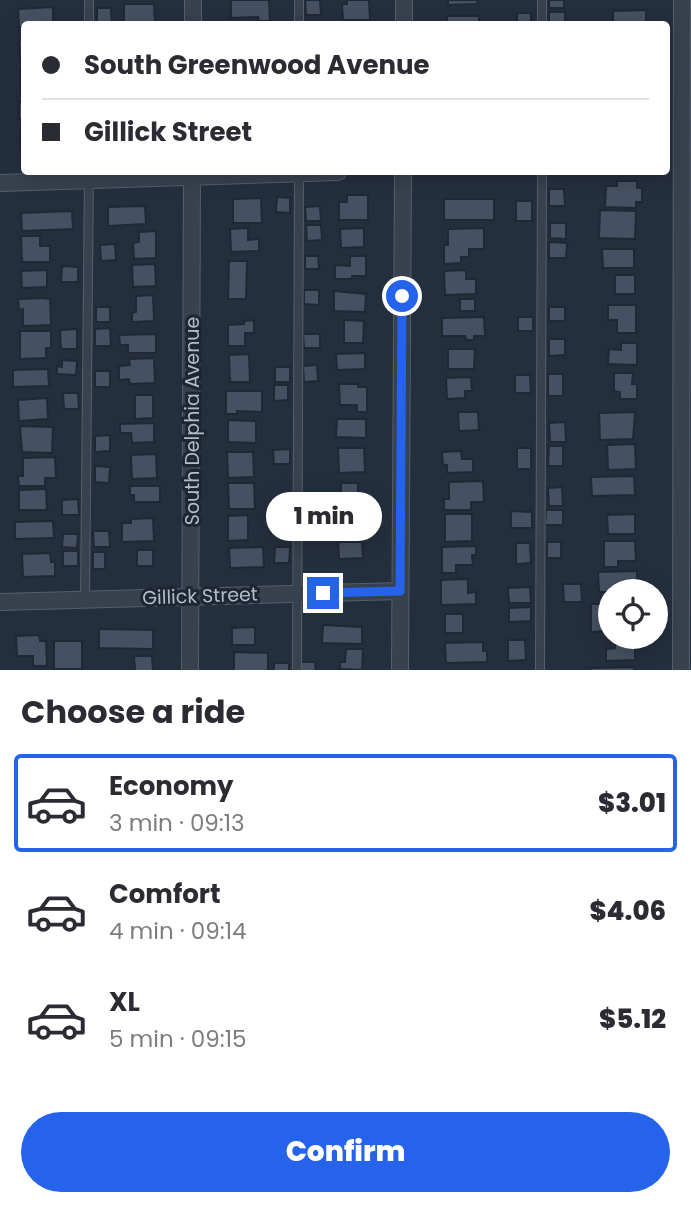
<!DOCTYPE html>
<html lang="en">
<head>
<meta charset="utf-8">
<style>
	:root { --surface:#fff; --page:#f2f2f3; --text:#2b2b33; --muted:#7c7c81; --line:#e1e1e2; --accent:#2563eb }
	body { margin:0; font-family:Poppins,sans-serif; background:var(--page); color:var(--text); height:100vh; display:flex; flex-direction:column; font-size:26px; white-space:nowrap }
	* { box-sizing:border-box; margin:0 }
	p { font-size:23px; color:var(--muted) }
	.icon { flex:none; width:38px; height:38px; fill:none; stroke:currentColor; stroke-width:2; stroke-linecap:round; stroke-linejoin:round }
	.map { position:relative; height:670px; overflow:hidden }
	.sheet { display:flex; flex-direction:column; background:var(--surface); flex:1 }
	.sheet>* { flex:none }
	.banner { position:absolute; left:21px; top:21px; width:649px; height:154px; border-radius:7px; box-shadow:0 4px 18px #0003; display:grid; align-content:center; height:154px; padding:0 21px; background:var(--surface) }
	.controls { position:absolute; left:598px; top:579px; display:grid; gap:14px }
	.controls a { display:grid; place-items:center; width:70px; height:70px; border-radius:50%; background:var(--surface); box-shadow:0 4px 18px #0003; font-size:35px }
	.end { position:absolute; width:32px; height:32px; margin:-16px; border:9px solid #2563eb; background:#fff; box-shadow:0 0 0 4px #fff }
	.from { border-radius:50% }
	.bubble { position:absolute; height:49px; border-radius:24px; background:var(--surface); box-shadow:0 4px 18px #0003; font-size:23px; font-weight:800; line-height:49px; text-align:center }
	.banner b { display:flex; align-items:center; gap:24px; height:66px; font-size:26px }
	.banner b+b { border-top:2px solid var(--line) }
	.banner i { width:18px; height:18px; background:var(--text) }
	ul { padding:0; list-style:none }
	li { display:flex; align-items:center; gap:21px; height:98px; margin:0 14px 10px; padding:0 7px; border:4px solid transparent; border-radius:7px }
	li div { flex:1 }
	li b { display:block; font-size:26px }
	li em { font-style:normal; font-weight:800 }
	li.selected { border-color:var(--accent) }
	li>.icon { width:63px; height:63px; stroke-width:1.5 }
	h2 { padding:0 21px; font-size:32px; line-height:84px }
	.action { display:flex; gap:14px; margin-top:auto; padding:14px 21px }
	.action a { flex:1; height:80px; border-radius:42px; background:var(--accent); color:#fff; font-size:28px; font-weight:800; line-height:80px; text-align:center }
	.map>svg:first-child { display:block }
	.building { fill:#455162; stroke:#1f2835; stroke-width:2 }
	.lines { fill:none; stroke-linecap:round; stroke-linejoin:round }
	.lane-casing { stroke:#565f6c; stroke-width:10 }
	.street-casing { stroke:#565f6c; stroke-width:18 }
	.lane { stroke:#38414e; stroke-width:8 }
	.street { stroke:#38414e; stroke-width:16 }
	.route { stroke:#2563eb; stroke-width:9 }
	.labels { text-anchor:middle; dominant-baseline:central; stroke-width:6; stroke-linejoin:round; paint-order:stroke }
	.street-label { font-size:19px; fill:#b4bcc9; stroke:#1d2633 }
</style>
</head>
<body>
<div class="map">
<svg width="691" height="671" viewBox="0 0 691 671">
	<rect width="100%" height="100%" fill="#242f3e"/>
	<!-- building -->
	<path class="building" d="M231,0H269L270,21H259L258,17L231,18Z
		M305,0H320L321,15H306Z
		M347,0H369L370,20H343L342,4H347Z
		M448,0H477L478,4L448,5Z
		M549,0H564V8H549Z
		M124,4H154L155,23H124Z
		M53,7V24H24V27H19L18,9Z
		M97,8H111L112,24H97Z
		M646,10V24H613V11Z
		M549,12H565V24H549Z
		M517,13H531V24H517Z
		M447,16H479V24H447Z
		M19,40H24V59L20,60Z
		M20,68H24V95H21Z
		M19,102H24V119H19Z
		M20,131H24V149H20Z
		M617,181H637V188H642V202H636V208L605,207L606,186H617Z
		M549,189H564L565,206H549Z
		M347,195H368V220H339V202H347Z
		M277,197L290,198V213L276,212Z
		M261,198L262,223H233V199Z
		M444,199H494V220H444Z
		M516,201H532V221H516Z
		M145,206L146,224L108,226V207Z
		M320,206L321,221H306L305,207Z
		M600,210L636,211L635,239L599,238Z
		M72,211L73,229L22,231L21,213Z
		M550,223H566V239L550,238Z
		M306,225H321L322,240L307,241Z
		M248,228V240L259,239V251L231,252L230,229Z
		M364,228V247L341,248L340,229Z
		M484,228V249H469V257H461V263L444,264V245H448V229Z
		M156,231V258L134,259L133,243L139,242V232Z
		M21,236H40V246H50V262H22Z
		M549,242L567,243L566,258H549Z
		M115,244L116,260L101,261L100,245Z
		M602,249H634V268H603Z
		M305,256H318L319,269H305Z
		M350,256H366V276H352V279H335V265L350,266Z
		M229,261H247L246,299H228Z
		M155,264L156,286L133,287L132,265Z
		M62,266L78,267V282H61Z
		M47,270V287L22,288L21,271Z
		M466,270V279H476V294L445,295L444,271Z
		M615,275H635V294H615Z
		M304,290H319V305L304,304Z
		M334,291L366,294L365,312L334,311Z
		M153,295L154,321L132,322V313L136,312V296Z
		M41,298L50,299L51,325L23,326V309L19,310L18,299Z
		M460,299H475V311H460Z
		M608,305H636V333H617V320H608Z
		M96,307H110V322H96Z
		M549,307H565V321H549Z
		M484,317L485,336H474V340H466L465,336H442V318Z
		M518,317H533V331H518Z
		M254,320V333H245V346H228V325L244,324V321Z
		M344,320L364,321L363,343H344Z
		M110,328L111,346H95V329Z
		M77,329V349H61L60,330Z
		M20,331H51V348H46V358L20,359Z
		M156,334V353H128V345H120L119,335Z
		M303,334H320V348H304Z
		M549,339H565V355L549,356Z
		M621,343H637V365L608,364L609,349L621,350Z
		M448,349H475L474,369H448Z
		M365,353V369L337,370L336,354Z
		M249,354L250,382H230L229,355Z
		M154,358L155,383L130,384L129,379L119,380V366L130,365L129,359Z
		M62,360L77,361L76,375L57,374V366L62,367Z
		M317,365L318,381L304,382L303,366Z
		M275,367H290V382H275Z
		M48,369L49,386L13,387V370Z
		M95,371H110V387H95Z
		M614,373H633L632,384H637V399H620V392L614,391Z
		M548,374H563V396H548Z
		M515,375H530L531,393H515Z
		M471,377L472,391H465V398L447,399L446,378Z
		M339,384H358V387H367V412H357V405H340Z
		M274,385H288V400L274,401Z
		M226,391H262V412L237,411V414H226Z
		M63,393H78L79,409H64Z
		M135,395H153V418L135,419Z
		M47,398L48,419L19,421L18,400Z
		M458,412H478L479,430L459,431Z
		M635,412L633,439L600,440L599,413Z
		M337,419H366V438L336,437Z
		M228,420L256,421V443L228,442Z
		M565,422L566,442H550L549,423Z
		M154,423V442L132,443L131,433H120V424Z
		M20,426L53,427L52,453L22,452Z
		M110,435V451L95,452V436Z
		M635,444L636,469L608,470L607,445Z
		M549,446H563V466H548Z
		M338,448H364L365,472L339,473Z
		M517,448H531V469H517Z
		M290,449V464H274L273,450Z
		M461,451L462,459H473V472L447,473V465H443L442,452Z
		M227,452H253L254,477L228,478Z
		M156,454L157,478L132,479L131,455Z
		M55,457L56,478H45V486H19L18,476H23V458Z
		M95,466L110,467L109,483L95,482Z
		M634,476L635,495L592,496L591,477Z
		M483,481L484,502H471V510H444V499H449V482Z
		M228,483H254L255,509H229Z
		M341,483H358V495H364V505H341Z
		M130,486H160V502H134V495H130Z
		M562,487L563,506H549L548,488Z
		M46,489L47,510H19V490Z
		M78,499L79,515H62V500Z
		M546,510H563V525H545Z
		M511,511L532,512V528H511Z
		M338,512H366V531L338,532Z
		M445,514H472V541L445,542Z
		M635,514V534H608L607,515Z
		M248,515V540L228,541V516Z
		M153,518L154,541L122,542V523H131V519Z
		M53,521L54,538L15,539V522Z
		M93,531H109L110,547H94Z
		M63,534H78L77,548L62,547Z
		M604,541H635L636,561H618V567H604Z
		M338,542H362L363,558L339,559Z
		M547,542H561V558H547Z
		M516,543H530L531,563L516,564Z
		M476,546V555H472L473,565H456V573H442V547Z
		M263,547L264,567L230,568L229,548Z
		M275,547H290L289,563H274Z
		M137,550H153V566H137Z
		M63,551H78V566H63Z
		M93,552H105V569H93Z
		M50,553L51,562H55V576L23,577L22,554Z
		M637,571V592H599L598,572Z
		M468,579V593L476,592V604L441,605V580Z
		M563,584H581L582,602H564Z
		M530,587L531,603H509L508,588Z
		M591,604H611V631L591,632Z
		M531,607V621L509,622V608Z
		M445,614H463V633H445Z
		M323,625L362,627V644L322,643Z
		M255,627V645H232V628Z
		M99,629L153,630V649L99,648Z
		M39,635L40,641H46L47,666H33V656H17L16,636Z
		M508,640H525L526,660L508,661Z
		M615,640H635V660L606,661V649L615,648Z
		M54,641H82V669H54Z
		M483,642V651H487V662L446,663L445,643Z
		M346,649H363L362,670L340,669V662H345Z
		M234,652L268,653V671H234Z
		M134,656H152L153,671H135Z
		M301,662H315L316,671H301Z
		M274,663H289V671H274Z
		M634,667L635,671H590V668Z"/>
	<g class="lines">
		<!-- lane casing -->
		<g class="lane-casing">
			<path id="lane" d="M89,0V24
				M542,0V24
				M299,24V0
				M85,599L89,172
				M297,671L299,173
				M540,671L542,172"/>
		</g>
		<!-- street casing -->
		<g class="street-casing">
			<path id="street" d="M193,24V0
				M404,24V0
				M0,183L338,172
				M0,602L400,591
				M190,671L192,172
				M400,671L403,172
				M681,671L682,0"/>
		</g>
		<!-- lane -->
		<use href="#lane" class="lane"/>
		<!-- street -->
		<use href="#street" class="street"/>
	</g>
	<g class="lines">
		<!-- route -->
		<path class="route" d="M323,593L400,591L402,296"/>
	</g>
	<g class="labels">
		<!-- street labels -->
		<g class="street-label">
			<text transform="translate(192 421) rotate(-90)">South Delphia Avenue</text>
			<text transform="translate(200 596) rotate(-2)">Gillick Street</text>
		</g>
	</g>
</svg>
<div class="controls">
<a><svg class="icon" aria-label="locate" viewBox="0 0 24 24"><circle cx="12" cy="12" r="6"/><path d="M12 2v4M12 18v4M2 12h4M18 12h4"/></svg></a>
</div>
<i class="end from" style="left:402px;top:296px"></i>
<i class="end" style="left:323px;top:593px"></i>
<div class="bubble" style="left:266px;top:492px;width:116px">1 min</div>
<div class="banner">
<b><i class="from"></i>South Greenwood Avenue</b>
<b><i></i>Gillick Street</b>
</div>
</div>
<section class="sheet">
<h2>Choose a ride</h2>
<ul>
<li class="selected"><svg class="icon" aria-label="car" viewBox="0 0 24 24"><path d="M5 17H2v-5l4-1 3-4h7l3 4 3 1v5h-3M9 17h6M6 11h13"/><circle cx="7" cy="17" r="2"/><circle cx="17" cy="17" r="2"/></svg><div><b>Economy</b><p>3 min · 09:13</p></div><em>$3.01</em></li>
<li><svg class="icon" aria-label="car" viewBox="0 0 24 24"><path d="M5 17H2v-5l4-1 3-4h7l3 4 3 1v5h-3M9 17h6M6 11h13"/><circle cx="7" cy="17" r="2"/><circle cx="17" cy="17" r="2"/></svg><div><b>Comfort</b><p>4 min · 09:14</p></div><em>$4.06</em></li>
<li><svg class="icon" aria-label="car" viewBox="0 0 24 24"><path d="M5 17H2v-5l4-1 3-4h7l3 4 3 1v5h-3M9 17h6M6 11h13"/><circle cx="7" cy="17" r="2"/><circle cx="17" cy="17" r="2"/></svg><div><b>XL</b><p>5 min · 09:15</p></div><em>$5.12</em></li>
</ul>
<div class="action"><a>Confirm</a></div>
</section>
</body>
</html>
